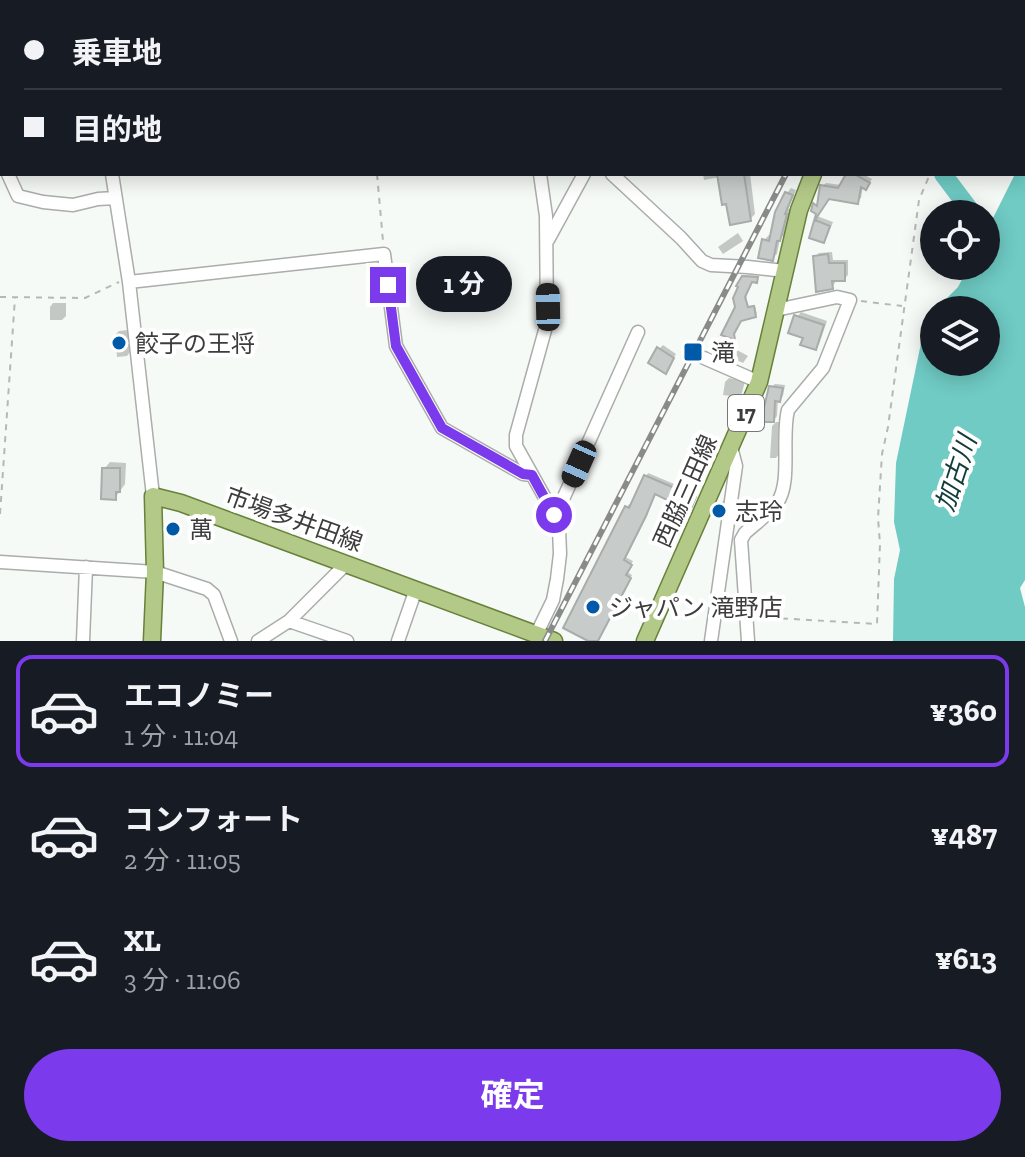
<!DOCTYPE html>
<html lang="ja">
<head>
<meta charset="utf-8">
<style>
	:root { --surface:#171b24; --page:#242831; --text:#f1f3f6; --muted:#9ea1a6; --line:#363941; --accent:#7c3aed }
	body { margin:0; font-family:"Zilla Slab","Noto Sans JP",serif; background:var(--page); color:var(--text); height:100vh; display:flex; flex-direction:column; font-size:30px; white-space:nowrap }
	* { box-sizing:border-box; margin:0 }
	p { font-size:26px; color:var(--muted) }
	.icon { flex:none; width:44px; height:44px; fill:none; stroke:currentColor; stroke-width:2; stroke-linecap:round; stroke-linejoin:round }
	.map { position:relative; height:641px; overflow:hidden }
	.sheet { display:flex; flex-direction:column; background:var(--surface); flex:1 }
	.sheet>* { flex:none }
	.hud { position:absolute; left:0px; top:0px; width:1026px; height:176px; box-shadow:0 4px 20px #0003; display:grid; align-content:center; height:176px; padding:0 24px; background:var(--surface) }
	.controls { position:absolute; left:920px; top:200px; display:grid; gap:16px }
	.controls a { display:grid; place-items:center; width:80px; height:80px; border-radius:50%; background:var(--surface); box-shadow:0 4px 20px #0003; font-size:40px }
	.end { position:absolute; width:36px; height:36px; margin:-18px; border:10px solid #7c3aed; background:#fff; box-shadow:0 0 0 4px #fff }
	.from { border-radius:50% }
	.bubble { position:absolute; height:56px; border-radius:28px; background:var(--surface); box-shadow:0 4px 20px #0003; font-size:26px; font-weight:700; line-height:56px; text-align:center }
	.car { position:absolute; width:24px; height:48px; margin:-24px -12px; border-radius:10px; box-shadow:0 0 6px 2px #0007; background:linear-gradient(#222 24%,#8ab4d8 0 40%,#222 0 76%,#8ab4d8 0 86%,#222 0) }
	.hud b { display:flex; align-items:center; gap:28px; height:76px; font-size:30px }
	.hud b+b { border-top:2px solid var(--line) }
	.hud i { width:20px; height:20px; background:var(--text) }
	ul { padding:14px 0 0; list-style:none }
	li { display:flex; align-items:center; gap:24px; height:112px; margin:0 16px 12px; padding:0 8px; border:4px solid transparent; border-radius:16px }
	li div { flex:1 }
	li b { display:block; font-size:30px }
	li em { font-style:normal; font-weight:700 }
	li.current { border-color:var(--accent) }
	li>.icon { width:72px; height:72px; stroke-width:1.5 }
	.cta { display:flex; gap:16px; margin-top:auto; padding:16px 24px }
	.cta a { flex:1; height:92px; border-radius:48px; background:var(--accent); color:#fff; font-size:32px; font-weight:700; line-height:92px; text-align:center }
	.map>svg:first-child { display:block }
	.water { fill:#6fcbc4 }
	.shadow { fill:#0003 }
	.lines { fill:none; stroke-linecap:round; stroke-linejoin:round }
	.river { stroke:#6fcbc4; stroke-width:18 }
	.building { fill:#c7ccca; stroke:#a8acaa; stroke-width:2 }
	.minor-casing { stroke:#aaadaa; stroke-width:15 }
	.major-casing { stroke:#69813a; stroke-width:19 }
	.path { stroke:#b5b8b6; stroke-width:2; stroke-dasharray:6 6; stroke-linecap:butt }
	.minor { stroke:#fff; stroke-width:12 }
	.major { stroke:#b3c988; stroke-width:16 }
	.rail-casing { stroke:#888b89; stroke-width:6 }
	.rail { stroke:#fff; stroke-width:3; stroke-dasharray:9; stroke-linecap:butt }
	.route { stroke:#7c3aed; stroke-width:10 }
	.poi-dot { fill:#005aa8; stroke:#fff; stroke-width:3 }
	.labels { text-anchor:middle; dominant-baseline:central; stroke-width:8; stroke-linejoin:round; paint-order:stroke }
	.shield { fill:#fff; stroke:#767776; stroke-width:2 }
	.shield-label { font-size:22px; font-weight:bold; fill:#3c3d3c }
	.poi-label { font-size:24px; fill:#3c3d3c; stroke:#fff; text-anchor:start }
	.street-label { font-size:24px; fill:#3c3d3c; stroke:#fff }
	.water-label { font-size:26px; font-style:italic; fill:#103c3a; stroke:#fff }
</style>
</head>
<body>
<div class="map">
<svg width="1025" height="641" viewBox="0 0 1025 641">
	<rect width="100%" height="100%" fill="#f6faf7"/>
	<!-- water -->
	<path class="water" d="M1025,155V580L1020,588L1025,607V641H893L894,579L900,550L894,522L896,463L926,319L934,311V362H986V310H935L958,287L969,266H986V232L1015,174H1024Z"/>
	<!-- shadow -->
	<path class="shadow" d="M703,174H750L755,214L750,219L720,177L704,180Z
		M848,174H863L872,179L869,184L863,186L861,198L857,202L829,197L818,213L813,210L818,202L822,186L826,183L842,185Z
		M791,188L796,190L788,209H790L785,234L780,239L777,254L772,258L764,240L769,235L772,236L787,193Z
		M817,216L833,222L827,237L823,241L811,236Z
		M738,233L743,241L723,254L718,247Z
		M832,252L833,260H848V275L844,279H835V283L832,287L815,257L819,253Z
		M745,275L758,276L757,281L752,280L746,294L748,307L755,306L757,314L741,319L735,331L734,338L724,334L737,307Z
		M53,303H66V316L62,320H50V307Z
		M801,312L827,321L819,344L815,348L805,337L791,332L798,316Z
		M128,330L130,352L127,356L117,357L115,335L119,331Z
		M736,342L737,350L748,356L743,363L728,356L724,346Z
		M663,345L676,354L666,371L659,349Z
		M729,378L745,381L742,393L739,397L723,395L725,382Z
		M775,384L785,385L783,396L778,399L777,416L774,420L762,409L766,405L771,387Z
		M776,422H780L779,454L776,458H770L772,426Z
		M110,462L126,463L125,484L115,498L104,469Z
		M648,473L698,494L690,508L656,492L648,512L625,557L633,561L627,572L632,575L598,640L593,641L565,627L627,507L629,504L632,506Z
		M725,499V507L719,513L716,512L719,505Z
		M743,514H746V517L739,524L740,518Z"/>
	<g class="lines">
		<!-- river -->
		<path class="river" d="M943,174L973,214"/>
	</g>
	<!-- building -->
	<path class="building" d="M717,174H744L751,221L730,225L726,204L722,205Z
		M846,174H854L870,183L866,190L861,187L858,204L829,199L815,220L830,226L824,243L809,238L816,214L811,211L813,203L817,206L820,185L838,188Z
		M785,192L793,195L785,214H787L780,241H777L773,261L758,258L762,239L769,241L775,212Z
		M828,254L829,263H845V281H832L833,289L816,292L813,256Z
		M742,276L758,277L757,283L752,282L745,297L748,307L754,306L756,317L741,321L734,334L735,340L721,335L735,307L733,298L738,287L736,286Z
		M794,315L824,325L816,350L800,345L803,338L788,333Z
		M657,347L674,358L666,374L648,363Z
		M769,386L783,388L780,402L775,401L774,422H760V408H764Z
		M102,468H120V492H116V500L101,499Z
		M644,475L696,497L690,511L655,494L646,516L624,560L632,565L626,575L631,578L598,641H588L563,628L625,506L629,508Z"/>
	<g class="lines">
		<!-- minor casing -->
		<g class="minor-casing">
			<path id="minor" d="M83,0L84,2
				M442,0L444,2
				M8,174L18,196L43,202L73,205L98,199L115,198
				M112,174L129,282L153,496
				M612,174L681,238L702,261L711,265L748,267L785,271
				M548,240L584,174
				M129,282L384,254L396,346L442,428L523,474L532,475
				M704,358L759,382
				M555,517L638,332
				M0,562L155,572L207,589L214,595L231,641
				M289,621L347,641
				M536,635L553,600L557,579L560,554L559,528L554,514L516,446V435L547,323L546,216L540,174
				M83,641L86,567
				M258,641L289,621L347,563
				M398,641L416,589
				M711,641L736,466L731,447
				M748,641L741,540L745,533C755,524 769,514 777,503C792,483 781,437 788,410L823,368L850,300L837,297L776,310"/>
		</g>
		<!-- major casing -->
		<g class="major-casing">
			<path id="major" d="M936,2L938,0
				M152,641L155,572L153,496L181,503L554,641
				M645,641L759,382L799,210L813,174"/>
		</g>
		<!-- path -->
		<path class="path" d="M682,0V2
			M883,2L885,0
			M1006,2L1007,0
			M0,116L2,120
			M377,174L383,241
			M0,297L85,298L119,282
			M861,301L902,306
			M0,514L15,298
			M758,617L877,624L880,544L878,518L882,454L888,427L919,200L930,174"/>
		<!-- minor -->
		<use href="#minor" class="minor"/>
		<!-- major -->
		<use href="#major" class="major"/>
		<!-- rail casing -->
		<g class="rail-casing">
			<path id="rail" d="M908,2L910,0
				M545,641L786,174"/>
		</g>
		<!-- rail -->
		<use href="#rail" class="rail"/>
	</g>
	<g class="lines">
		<!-- route -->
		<path class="route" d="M388,285L396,346L442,428L523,474L532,475L554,515"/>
	</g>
	<!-- markers -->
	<g class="poi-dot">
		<circle cx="119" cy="343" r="8"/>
		<rect x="683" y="342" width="20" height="20" rx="4"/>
		<circle cx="719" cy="511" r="8"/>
		<circle cx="173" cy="529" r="8"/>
		<circle cx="593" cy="607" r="8"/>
	</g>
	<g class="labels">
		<!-- shield labels -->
		<rect class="shield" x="728" y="395" width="36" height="36" rx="6"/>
		<g class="shield-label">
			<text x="746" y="413">17</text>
		</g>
		<!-- poi labels -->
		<g class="poi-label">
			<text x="135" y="343">餃子の王将</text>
			<text x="711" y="352">滝</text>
			<text x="735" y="511">志玲</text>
			<text x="189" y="529">萬</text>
			<text x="609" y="607">ジャパン 滝野店</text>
		</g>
		<!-- street labels -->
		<g class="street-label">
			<text transform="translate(685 491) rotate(-66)">西脇三田線</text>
			<text transform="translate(294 519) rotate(20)">市場多井田線</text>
		</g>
		<!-- water labels -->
		<g class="water-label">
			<text transform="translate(956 473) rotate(-72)">加古川</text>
		</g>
	</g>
</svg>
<div class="controls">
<a><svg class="icon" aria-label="locate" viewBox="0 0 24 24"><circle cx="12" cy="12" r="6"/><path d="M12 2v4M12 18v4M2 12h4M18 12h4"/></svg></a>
<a><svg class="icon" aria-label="layers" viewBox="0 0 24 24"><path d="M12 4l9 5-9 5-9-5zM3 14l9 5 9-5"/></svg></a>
</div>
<i class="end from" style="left:554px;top:515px"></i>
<i class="end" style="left:388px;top:285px"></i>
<div class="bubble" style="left:416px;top:256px;width:96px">1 分</div>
<i class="car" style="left:548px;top:307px;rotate:359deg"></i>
<i class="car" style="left:579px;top:464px;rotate:204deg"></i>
<div class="hud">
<b><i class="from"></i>乗車地</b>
<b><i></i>目的地</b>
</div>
</div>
<section class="sheet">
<ul>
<li class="current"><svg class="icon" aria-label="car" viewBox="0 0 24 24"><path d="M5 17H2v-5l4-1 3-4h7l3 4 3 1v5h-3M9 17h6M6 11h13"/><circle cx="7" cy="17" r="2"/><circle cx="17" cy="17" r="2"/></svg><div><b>エコノミー</b><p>1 分 · 11:04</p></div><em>¥360</em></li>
<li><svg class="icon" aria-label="car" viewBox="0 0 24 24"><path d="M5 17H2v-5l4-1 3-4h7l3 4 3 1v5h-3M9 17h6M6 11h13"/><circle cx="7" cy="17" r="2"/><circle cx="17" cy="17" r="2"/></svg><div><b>コンフォート</b><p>2 分 · 11:05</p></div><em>¥487</em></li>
<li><svg class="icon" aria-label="car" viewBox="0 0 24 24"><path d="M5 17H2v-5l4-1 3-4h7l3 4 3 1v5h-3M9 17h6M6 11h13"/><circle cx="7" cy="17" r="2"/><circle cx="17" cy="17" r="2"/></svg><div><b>XL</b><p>3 分 · 11:06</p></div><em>¥613</em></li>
</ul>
<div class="cta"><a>確定</a></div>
</section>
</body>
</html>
